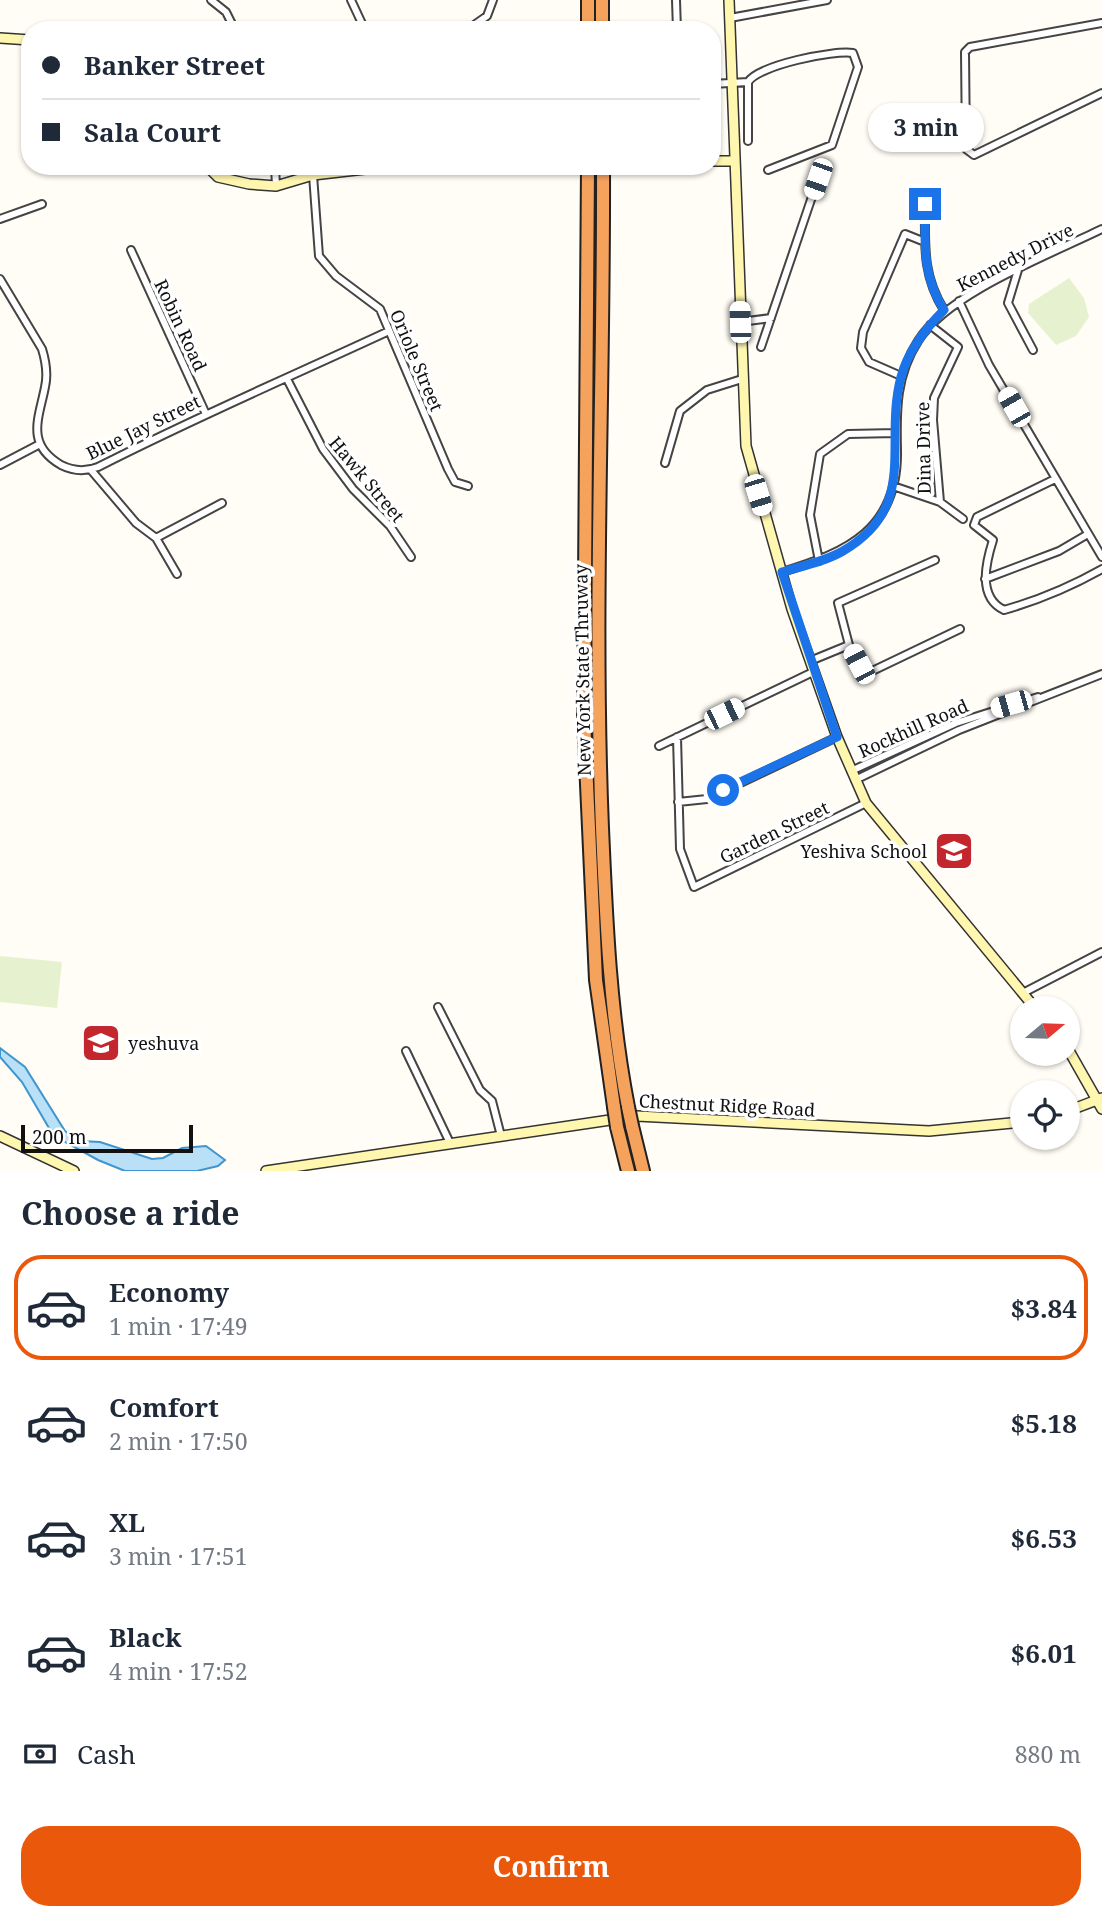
<!DOCTYPE html>
<html lang="en">
<head>
<meta charset="utf-8">
<style>
	:root { --surface:#fff; --page:#f6f6f7; --text:#1f2937; --muted:#747a83; --line:#e0e1e3; --accent:#ea580c }
	body { margin:0; font-family:"Noto Serif",serif; background:var(--page); color:var(--text); height:100vh; display:flex; flex-direction:column; font-size:26px; white-space:nowrap }
	* { box-sizing:border-box; margin:0 }
	p { font-size:23px; color:var(--muted) }
	.icon { flex:none; width:38px; height:38px; fill:none; stroke:currentColor; stroke-width:2; stroke-linecap:round; stroke-linejoin:round }
	.map { position:relative; height:1171px; overflow:hidden }
	.drawer { display:flex; flex-direction:column; background:var(--surface); flex:1 }
	.drawer>* { flex:none }
	.top-card { position:absolute; left:21px; top:21px; width:700px; height:154px; border-radius:28px; box-shadow:0 2px 5px #0004; display:grid; align-content:center; height:154px; padding:0 21px; background:var(--surface) }
	.needle { width:46px; rotate:71deg }
	.fabs { position:absolute; left:1010px; top:996px; display:grid; gap:14px }
	.fabs a { display:grid; place-items:center; width:70px; height:70px; border-radius:50%; background:var(--surface); box-shadow:0 2px 5px #0004; font-size:35px }
	.scale { position:absolute; left:21px; bottom:18px; width:172px; box-sizing:border-box; padding-left:7px; border:4px solid #111; border-top:0; font-size:19px; line-height:24px; white-space:nowrap; color:#111; -webkit-text-stroke:5px #fff; paint-order:stroke }
	.end { position:absolute; width:32px; height:32px; margin:-16px; border:9px solid #1a73e8; background:#fff; box-shadow:0 0 0 4px #fff }
	.from { border-radius:50% }
	.bubble { position:absolute; height:49px; border-radius:24px; background:var(--surface); box-shadow:0 2px 5px #0004; font-size:23px; font-weight:700; line-height:49px; text-align:center }
	.car { position:absolute; width:21px; height:42px; margin:-21px -10px; border-radius:9px; box-shadow:0 0 5px 2px #0007; background:linear-gradient(#fff 24%,#345 0 40%,#fff 0 76%,#345 0 86%,#fff 0) }
	.top-card b { display:flex; align-items:center; gap:24px; height:66px; font-size:26px }
	.top-card b+b { border-top:2px solid var(--line) }
	.top-card i { width:18px; height:18px; background:var(--text) }
	ul { padding:0; list-style:none }
	li { display:flex; align-items:center; gap:21px; height:105px; margin:0 14px 10px; padding:0 7px; border:4px solid transparent; border-radius:28px }
	li div { flex:1 }
	li b { display:block; font-size:26px }
	li em { font-style:normal; font-weight:700 }
	li.active { border-color:var(--accent) }
	li>.icon { width:63px; height:63px; stroke-width:1.5 }
	h2 { padding:0 21px; font-size:32px; line-height:84px }
	.pay { display:flex; align-items:center; gap:18px; height:77px; padding:0 21px; font-size:26px }
	.pay p { margin-inline-start:auto }
	.button { display:flex; gap:14px; margin-top:auto; padding:14px 21px }
	.button a { flex:1; height:80px; border-radius:28px; background:var(--accent); color:#fff; font-size:28px; font-weight:700; line-height:80px; text-align:center }
	.map>svg:first-child { display:block }
	.pitch { fill:#e6f2cf }
	.water { fill:#b9e0f7; stroke:#3f96cf; stroke-width:2 }
	.lines { fill:none; stroke-linecap:round; stroke-linejoin:round }
	.street-casing { stroke:#444; stroke-width:10 }
	.secondary-casing { stroke:#333; stroke-width:12 }
	.highway-casing { stroke:#222; stroke-width:16 }
	.street { stroke:#fff; stroke-width:6 }
	.secondary { stroke:#fff6b0; stroke-width:9 }
	.highway { stroke:#f5a25d; stroke-width:12 }
	.highway-bridge-casing { stroke:#222; stroke-width:16; stroke-linecap:butt }
	.highway-bridge { stroke:#f5a25d; stroke-width:12 }
	.route { stroke:#1a73e8; stroke-width:9 }
	.labels { text-anchor:middle; dominant-baseline:central; stroke-width:7; stroke-linejoin:round; paint-order:stroke }
	.street-label { font-size:18px; fill:#111; stroke:#fff }
	.poi-label { font-size:18px; fill:#111; stroke:#fff; text-anchor:end }
</style>
</head>
<body>
<div class="map">
<svg width="1102" height="1171" viewBox="0 0 1102 1171">
	<rect width="100%" height="100%" fill="#fffdf5"/>
	<!-- pitch -->
	<path class="pitch" d="M1069,278L1084,298L1089,317L1076,336L1056,345L1028,313L1029,304Z
		M0,956L62,962L57,1008L0,1002Z"/>
	<!-- water -->
	<path class="water" d="M0,1048L25,1067L65,1131L81,1141L100,1142L152,1159L163,1158L182,1148L206,1146L225,1160L218,1166L197,1171H125L98,1160L65,1142L49,1128L22,1082L0,1057Z"/>
	<g class="lines">
		<!-- street casing -->
		<g class="street-casing">
			<path id="street" d="M211,0L226,12L235,30
				M351,0L365,30
				M676,0L677,30
				M730,18L827,0
				M1102,23L970,47L965,52L966,149L974,155L1102,93
				M467,30L487,16L493,0
				M712,84L748,82
				M748,141V82C759,65 833,50 853,53L858,67L832,145L768,170
				M275,166L276,186
				M313,175L319,256L336,276L380,309L448,469L455,482L468,486
				M925,204C925,244 922,275 944,310
				M0,219L42,204
				M131,250L205,412
				M1018,270L1008,303L1033,350
				M0,279L42,349C46,362 48,374 45,387C39,418 25,444 61,465C73,471 85,472 98,467C194,418 292,376 389,331
				M959,301L989,365L1102,557
				M740,322L771,318
				M761,347L818,179
				M901,376L869,362L861,348L863,332L905,234L925,242
				M287,379L323,449L353,489L390,526L411,557
				M665,463L680,411L707,390L742,379
				M0,465L40,444
				M91,470L136,523L156,538L177,574
				M1055,479L977,517L974,525L993,540C986,562 977,597 1004,610C1039,600 1070,587 1102,569
				M893,486L940,502L933,420L934,398L958,347L930,325
				M940,502L963,519
				M156,538L222,503
				M935,560L838,603L849,645L866,674L960,629
				M819,561L810,515L820,454L848,434L896,433
				M782,572C848,552 899,529 897,449C896,410 896,375 918,341C948,293 1049,255 1102,229
				M985,579L1059,551L1088,534
				M810,661L849,645
				M677,737L680,849L694,887L866,803
				M659,746L813,672
				M851,771L956,723L1038,697
				M855,780L959,730L1102,674
				M678,802L707,799L837,737
				M1023,993L1102,952
				M438,1007L480,1090L492,1101L501,1136
				M406,1051L450,1143"/>
		</g>
		<!-- secondary casing -->
		<g class="secondary-casing">
			<path id="secondary" d="M729,0L746,446L792,609L837,737L866,803L1035,1008
				M0,38L30,40
				M712,161H734
				M207,166L218,177L249,184L276,186L313,175L391,166
				M1068,1049L1102,1109
				M1068,1111L1102,1098
				M0,1136L74,1171
				M266,1171L637,1116L929,1131L1022,1122"/>
		</g>
		<!-- highway casing -->
		<g class="highway-casing">
			<path id="highway" d="M588,0V30
				M602,0V30
				M588,166L584,719L596,980L614,1107
				M603,166C604,387 593,607 602,828C606,921 610,1015 628,1107
				M632,1126L643,1171
				M617,1127L628,1171"/>
		</g>
		<!-- street -->
		<use href="#street" class="street"/>
		<!-- secondary -->
		<use href="#secondary" class="secondary"/>
		<!-- highway -->
		<use href="#highway" class="highway"/>
		<!-- highway-bridge casing -->
		<g class="highway-bridge-casing">
			<path id="highway-bridge" d="M614,1107L617,1127
				M628,1107L632,1126"/>
		</g>
		<!-- highway-bridge -->
		<use href="#highway-bridge" class="highway-bridge"/>
	</g>
	<g class="lines">
		<!-- route -->
		<path class="route" d="M723,790L837,737L782,572C802,566 824,562 843,551C920,506 883,444 901,377C908,351 925,329 944,310C922,275 925,245 925,204"/>
	</g>
	<!-- icons -->
	<defs>
		<g id="school-square" transform="scale(2.0125)"><rect x="-9" y="-9" width="18" height="18" rx="4" fill="#c4262e" stroke="#fff"/><path d="M0-5L7-2L0 1L-7-2ZM-4 1L0 2.5L4 1V4Q0 6-4 4Z" fill="#fff"/></g>
	</defs>
	<g fill-rule="evenodd">
		<use href="#school-square" x="954" y="851"/>
		<use href="#school-square" x="101" y="1043"/>
	</g>
	<g class="labels">
		<!-- street labels -->
		<g class="street-label">
			<text transform="translate(1015 257) rotate(-27)">Kennedy Drive</text>
			<text transform="translate(181 325) rotate(65)">Robin Road</text>
			<text transform="translate(417 360) rotate(67)">Oriole Street</text>
			<text transform="translate(143 427) rotate(-26)">Blue Jay Street</text>
			<text transform="translate(923 448) rotate(-91)">Dina Drive</text>
			<text transform="translate(367 479) rotate(50)">Hawk Street</text>
			<text transform="translate(582 670) rotate(-91)">New York State Thruway</text>
			<text transform="translate(913 728) rotate(-24)">Rockhill Road</text>
			<text transform="translate(774 832) rotate(-26)">Garden Street</text>
			<text transform="translate(727 1105) rotate(3)">Chestnut Ridge Road</text>
		</g>
		<!-- poi labels -->
		<g class="poi-label">
			<text x="927" y="851">Yeshiva School</text>
			<text x="128" y="1043" text-anchor="start">yeshuva</text>
		</g>
	</g>
</svg>
<div class="fabs">
<a><svg class="needle" viewBox="-14 -14 28 28"><path d="M0-13l5 13h-10z" fill="#e53935"/><path d="M0 13l5-13h-10z" fill="#747a83"/></svg></a>
<a><svg class="icon" aria-label="locate" viewBox="0 0 24 24"><circle cx="12" cy="12" r="6"/><path d="M12 2v4M12 18v4M2 12h4M18 12h4"/></svg></a>
</div>
<div class="scale">200 m</div>
<i class="end from" style="left:723px;top:790px"></i>
<i class="end" style="left:925px;top:204px"></i>
<div class="bubble" style="left:868px;top:103px;width:116px">3 min</div>
<i class="car" style="left:818px;top:179px;rotate:199deg"></i>
<i class="car" style="left:740px;top:322px;rotate:358deg"></i>
<i class="car" style="left:1014px;top:407px;rotate:330deg"></i>
<i class="car" style="left:758px;top:495px;rotate:163deg"></i>
<i class="car" style="left:859px;top:664px;rotate:332deg"></i>
<i class="car" style="left:1011px;top:704px;rotate:254deg"></i>
<i class="car" style="left:724px;top:714px;rotate:64deg"></i>
<div class="top-card">
<b><i class="from"></i>Banker Street</b>
<b><i></i>Sala Court</b>
</div>
</div>
<section class="drawer">
<h2>Choose a ride</h2>
<ul>
<li class="active"><svg class="icon" aria-label="car" viewBox="0 0 24 24"><path d="M5 17H2v-5l4-1 3-4h7l3 4 3 1v5h-3M9 17h6M6 11h13"/><circle cx="7" cy="17" r="2"/><circle cx="17" cy="17" r="2"/></svg><div><b>Economy</b><p>1 min · 17:49</p></div><em>$3.84</em></li>
<li><svg class="icon" aria-label="car" viewBox="0 0 24 24"><path d="M5 17H2v-5l4-1 3-4h7l3 4 3 1v5h-3M9 17h6M6 11h13"/><circle cx="7" cy="17" r="2"/><circle cx="17" cy="17" r="2"/></svg><div><b>Comfort</b><p>2 min · 17:50</p></div><em>$5.18</em></li>
<li><svg class="icon" aria-label="car" viewBox="0 0 24 24"><path d="M5 17H2v-5l4-1 3-4h7l3 4 3 1v5h-3M9 17h6M6 11h13"/><circle cx="7" cy="17" r="2"/><circle cx="17" cy="17" r="2"/></svg><div><b>XL</b><p>3 min · 17:51</p></div><em>$6.53</em></li>
<li><svg class="icon" aria-label="car" viewBox="0 0 24 24"><path d="M5 17H2v-5l4-1 3-4h7l3 4 3 1v5h-3M9 17h6M6 11h13"/><circle cx="7" cy="17" r="2"/><circle cx="17" cy="17" r="2"/></svg><div><b>Black</b><p>4 min · 17:52</p></div><em>$6.01</em></li>
</ul>
<div class="pay"><svg class="icon" aria-label="cash" viewBox="0 0 24 24"><path d="M3 7h18v10H3z"/><circle cx="12" cy="12" r="2"/></svg>Cash<p>880 m</p></div>
<div class="button"><a>Confirm</a></div>
</section>
</body>
</html>
